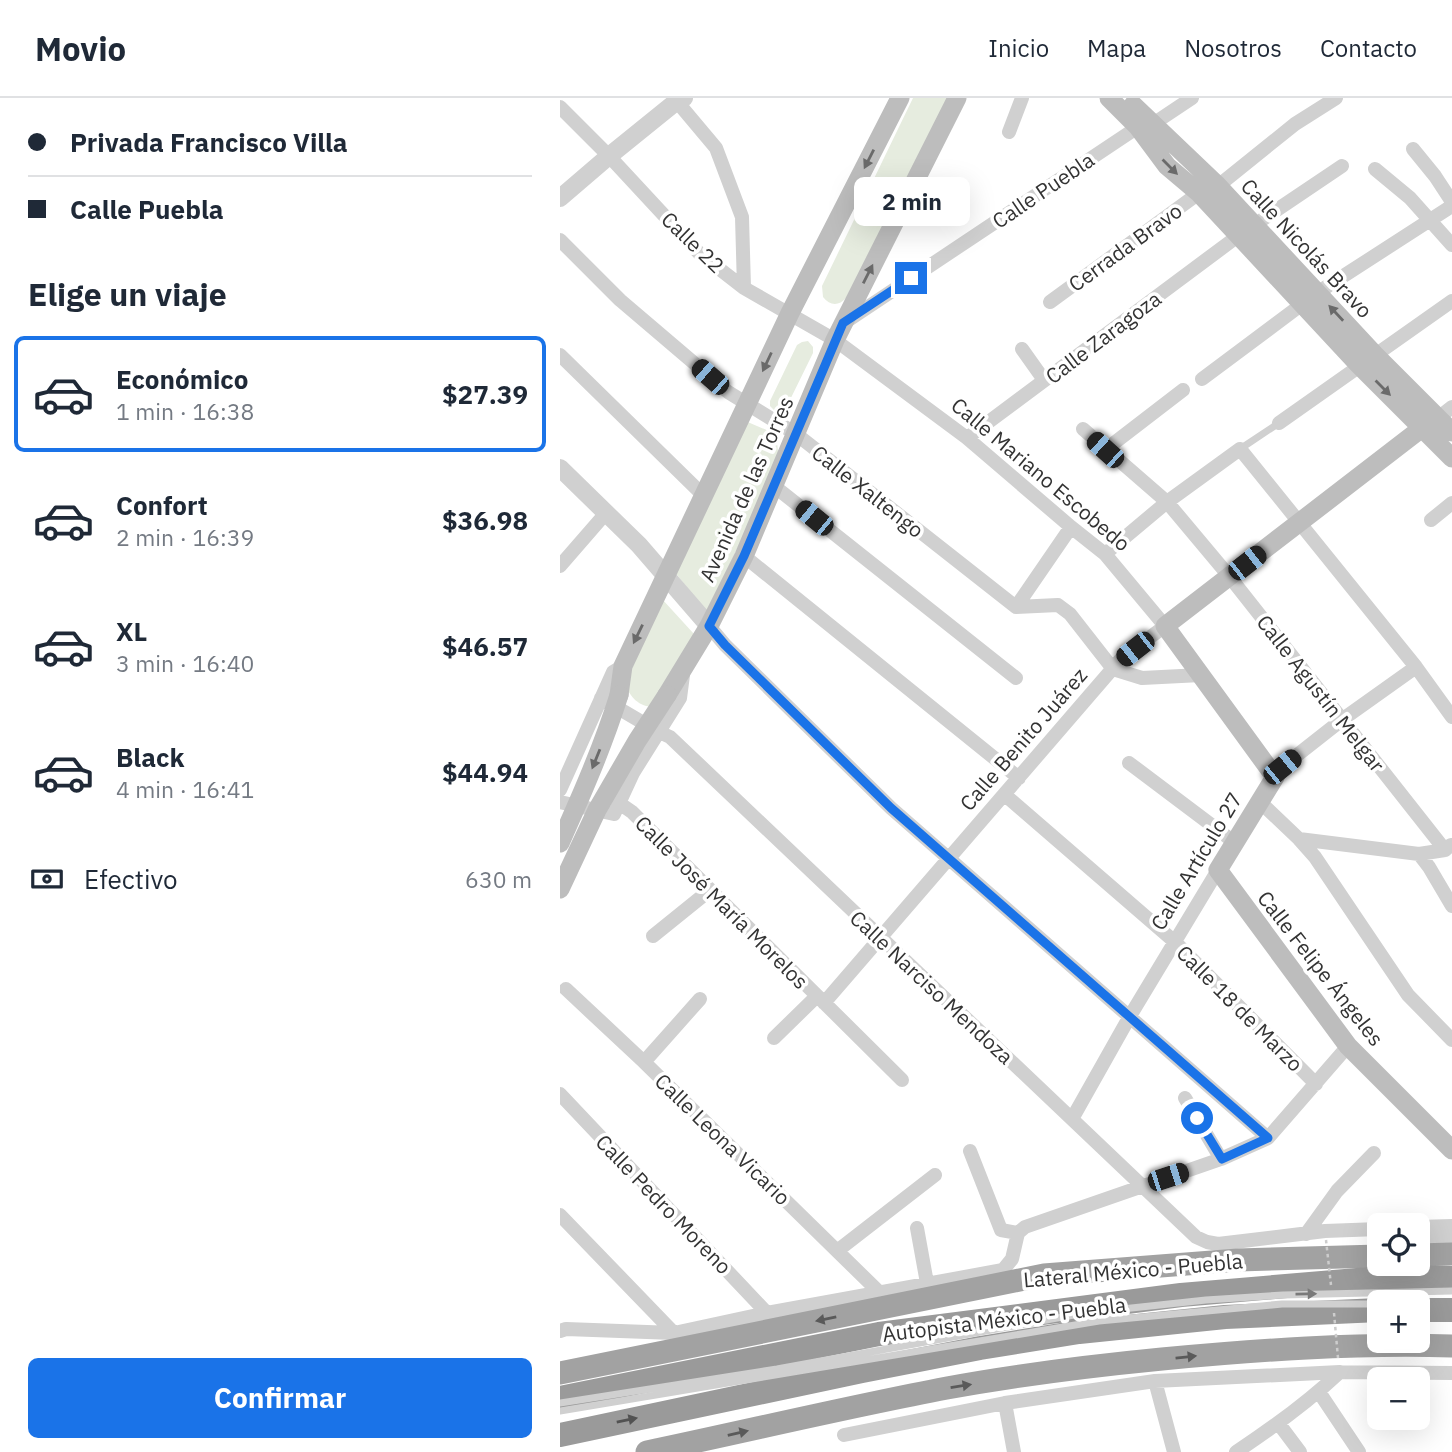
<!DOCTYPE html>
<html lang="es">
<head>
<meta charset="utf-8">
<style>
	:root { --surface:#fff; --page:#f2f2f3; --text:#1f2937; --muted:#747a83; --line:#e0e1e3; --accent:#1a73e8 }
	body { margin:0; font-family:"IBM Plex Sans",sans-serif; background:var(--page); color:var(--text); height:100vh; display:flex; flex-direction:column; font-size:26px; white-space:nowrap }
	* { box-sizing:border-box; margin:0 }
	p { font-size:23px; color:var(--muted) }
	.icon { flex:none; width:38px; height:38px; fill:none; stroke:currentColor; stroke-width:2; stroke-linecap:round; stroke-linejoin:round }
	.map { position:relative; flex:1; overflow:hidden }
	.drawer { display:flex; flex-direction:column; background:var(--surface); width:560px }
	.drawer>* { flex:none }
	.guide { display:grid; align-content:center; height:154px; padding:0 28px; background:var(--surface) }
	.fabs { position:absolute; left:807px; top:1115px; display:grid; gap:14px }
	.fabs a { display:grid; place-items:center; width:63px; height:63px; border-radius:10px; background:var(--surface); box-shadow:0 7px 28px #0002; font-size:35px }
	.end { position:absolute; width:32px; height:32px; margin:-16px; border:9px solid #1a73e8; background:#fff; box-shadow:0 0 0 4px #fff }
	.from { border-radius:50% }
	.bubble { position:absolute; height:49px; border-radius:10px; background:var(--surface); box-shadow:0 7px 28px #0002; font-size:23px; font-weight:700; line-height:49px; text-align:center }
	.car { position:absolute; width:21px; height:42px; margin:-21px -10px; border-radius:9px; box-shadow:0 0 5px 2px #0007; background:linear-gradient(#222 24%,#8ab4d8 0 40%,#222 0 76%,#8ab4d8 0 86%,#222 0) }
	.guide b { display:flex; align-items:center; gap:24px; height:66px; font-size:26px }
	.guide b+b { border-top:2px solid var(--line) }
	.guide i { width:18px; height:18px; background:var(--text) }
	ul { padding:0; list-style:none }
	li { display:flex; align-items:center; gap:21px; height:116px; margin:0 14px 10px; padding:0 14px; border:4px solid transparent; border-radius:10px }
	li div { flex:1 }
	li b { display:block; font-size:26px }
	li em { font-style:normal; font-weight:700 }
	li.active { border-color:var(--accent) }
	li>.icon { width:63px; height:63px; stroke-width:1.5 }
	h2 { padding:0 28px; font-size:32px; line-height:84px }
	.pay { display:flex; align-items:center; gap:18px; height:77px; padding:0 28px; font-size:26px }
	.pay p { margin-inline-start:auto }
	.primary-button { display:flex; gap:14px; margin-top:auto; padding:14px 28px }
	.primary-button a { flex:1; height:80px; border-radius:10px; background:var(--accent); color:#fff; font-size:28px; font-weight:700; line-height:80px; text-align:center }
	header { display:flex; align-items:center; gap:42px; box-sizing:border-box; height:98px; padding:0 35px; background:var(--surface); border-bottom:2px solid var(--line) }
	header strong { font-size:33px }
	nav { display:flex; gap:38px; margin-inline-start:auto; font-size:24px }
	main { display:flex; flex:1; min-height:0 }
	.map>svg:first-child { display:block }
	.green { fill:#e6ecdf }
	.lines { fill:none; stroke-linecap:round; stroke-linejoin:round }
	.service { stroke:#d0d0d0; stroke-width:7 }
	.minor { stroke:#d0d0d0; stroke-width:14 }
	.tertiary { stroke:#d0d0d0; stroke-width:18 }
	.secondary { stroke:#bdbdbd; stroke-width:19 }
	.trunk { stroke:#a2a2a2; stroke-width:23 }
	.motorway { stroke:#9a9a9a; stroke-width:24 }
	.path-bridge { stroke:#cdcdcd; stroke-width:2.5; stroke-dasharray:3.5 3.5; stroke-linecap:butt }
	.service-bridge { stroke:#d0d0d0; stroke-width:7 }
	.secondary-bridge { stroke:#bdbdbd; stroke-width:19 }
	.oneway { fill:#6a6a6a }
	.oneway2 { fill:#7a7a7a }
	.oneway3 { fill:#5a5a5a }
	.oneway4 { fill:#525252 }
	.route { stroke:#1a73e8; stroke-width:9 }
	.labels { text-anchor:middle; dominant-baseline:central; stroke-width:7; stroke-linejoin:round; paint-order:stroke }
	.street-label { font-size:21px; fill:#333; stroke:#fff }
</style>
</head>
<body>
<header>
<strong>Movio</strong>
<nav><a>Inicio</a><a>Mapa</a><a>Nosotros</a><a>Contacto</a></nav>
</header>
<main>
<section class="drawer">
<div class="guide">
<b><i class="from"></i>Privada Francisco Villa</b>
<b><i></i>Calle Puebla</b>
</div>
<h2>Elige un viaje</h2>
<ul>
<li class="active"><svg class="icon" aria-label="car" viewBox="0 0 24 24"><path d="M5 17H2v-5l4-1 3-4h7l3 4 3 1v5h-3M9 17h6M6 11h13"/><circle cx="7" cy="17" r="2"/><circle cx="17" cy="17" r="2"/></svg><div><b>Económico</b><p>1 min · 16:38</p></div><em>$27.39</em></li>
<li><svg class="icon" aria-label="car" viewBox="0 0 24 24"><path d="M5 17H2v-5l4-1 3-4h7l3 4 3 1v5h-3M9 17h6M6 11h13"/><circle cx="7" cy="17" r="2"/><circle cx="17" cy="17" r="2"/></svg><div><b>Confort</b><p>2 min · 16:39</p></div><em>$36.98</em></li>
<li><svg class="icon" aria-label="car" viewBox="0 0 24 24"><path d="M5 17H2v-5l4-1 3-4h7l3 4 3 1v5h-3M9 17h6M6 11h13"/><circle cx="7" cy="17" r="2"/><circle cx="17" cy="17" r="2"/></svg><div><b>XL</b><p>3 min · 16:40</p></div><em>$46.57</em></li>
<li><svg class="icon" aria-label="car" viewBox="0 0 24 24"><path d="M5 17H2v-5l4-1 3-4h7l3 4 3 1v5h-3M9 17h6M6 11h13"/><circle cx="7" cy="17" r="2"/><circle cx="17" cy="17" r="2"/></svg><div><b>Black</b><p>4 min · 16:41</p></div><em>$44.94</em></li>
</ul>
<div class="pay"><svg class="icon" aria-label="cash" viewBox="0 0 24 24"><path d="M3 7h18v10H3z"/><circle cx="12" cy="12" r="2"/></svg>Efectivo<p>630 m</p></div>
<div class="primary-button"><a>Confirmar</a></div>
</section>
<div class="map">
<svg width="892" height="1354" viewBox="0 0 892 1354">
	<rect width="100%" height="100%" fill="#fff"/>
	<!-- green -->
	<path class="green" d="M353,0H388L286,200C279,208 270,208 263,199L262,188Z
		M248,243L253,249V255L226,310L222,313H215L210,308V303L237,247L242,244Z
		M183,322L216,336L219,361L147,515L114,473Z
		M102,501L134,536L94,609C79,609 70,599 65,586Z"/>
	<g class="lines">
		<!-- service -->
		<path class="service" d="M680,351L719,325"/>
		<!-- minor -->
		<path class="minor" d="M114,0L156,50L182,119L184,190
			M0,9L49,58L139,155L184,190L275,242L407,340L511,429L545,456L605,528L560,562L264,905
			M449,34L462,0
			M853,51L875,78L892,104
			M815,71L850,100L892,147
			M0,142L60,202L168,294L236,336L456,509L498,507L510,516L553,571L582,580L641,577
			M490,204L639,95L658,88L735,26L776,0
			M284,225L578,29L593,26L632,0
			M462,251L484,282
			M0,257L144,398
			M642,281L757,195L892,108
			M878,320L892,309
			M719,325L892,203
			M523,331L607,404L669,478L885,752
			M407,340L678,138L782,68
			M545,352L623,292
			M214,388L456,580
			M871,422L892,405
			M545,456L607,404L680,351L856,569L892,619
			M184,458L459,680
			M0,468L46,415
			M456,509L511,429
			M149,528L165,547L331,710L708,1040
			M41,600L97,633L110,639L636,1139L647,1144L658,1146L765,1133L819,1131
			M569,665L674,744
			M715,679L722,669L783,621L856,569
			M0,692L53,574L63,568
			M445,697L615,844L756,986
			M699,703L739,741L755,759L848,897L892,942
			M0,704L54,716L73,675L120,600L123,577
			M59,705L72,714L342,982
			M739,741L859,756L885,752L891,747
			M859,756L869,769L892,808
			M93,838L150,792
			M6,891L84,964L318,1193
			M214,940L257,898
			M84,964L140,901
			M0,996L207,1215
			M625,1000L661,1061
			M512,1021L570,918L658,772
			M410,1053L441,1132L458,1135
			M0,1117L114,1235
			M858,1129L892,1128
			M357,1130L367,1185
			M458,1135L465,1129L661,1061L708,1040L788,948
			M746,1136L777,1093L814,1055
			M858,1141L892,1142
			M277,1153L375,1077
			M0,1233L6,1231L114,1235L207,1215L443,1172L452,1161L458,1135
			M595,1283L614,1354
			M759,1294L799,1354
			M445,1305L454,1354
			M719,1326L740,1354
			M284,1337L445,1305L595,1283L780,1274L892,1275
			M676,1354C714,1329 747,1305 780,1274"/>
		<!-- tertiary -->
		<path class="tertiary" d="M0,100L49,58L117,3L124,0
			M0,370L79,447L149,528"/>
		<!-- secondary -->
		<path class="secondary" d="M549,0L578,29L607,68L639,95L799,267L892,360
			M573,7L658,88L815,257L892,334
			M878,320L862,330L605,528L715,679L658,772L788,948L892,1052
			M59,597L63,568L230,215L340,0
			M107,597L149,528L184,458L275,242L397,0"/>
		<!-- trunk -->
		<path class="trunk" d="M858,1157L892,1156
			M0,1275L484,1177L678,1162L819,1158
			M87,1354C187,1333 287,1309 387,1290C458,1277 530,1268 602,1261C698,1252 795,1245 892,1248"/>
		<!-- motorway -->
		<path class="motorway" d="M858,1212H892
			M0,1300L319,1236L621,1197L832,1179L892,1180
			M0,1337L302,1273L420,1250L519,1234L665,1219L819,1212"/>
		<!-- path-bridge -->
		<path class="path-bridge" d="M766,1142L771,1187
			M774,1215L778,1260"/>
		<!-- service-bridge -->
		<path class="service-bridge" d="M0,1305L217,1271L525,1215L646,1202L723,1197L892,1193
			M0,1313L539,1223L722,1206H819"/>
		<!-- secondary-bridge -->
		<path class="secondary-bridge" d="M0,745C22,696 43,648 59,597
			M0,791L37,712L77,643L107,597"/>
	</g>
	<!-- one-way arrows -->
	<defs><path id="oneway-solid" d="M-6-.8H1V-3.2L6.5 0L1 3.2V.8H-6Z" transform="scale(1.75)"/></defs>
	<g class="oneway">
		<use href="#oneway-solid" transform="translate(309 61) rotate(117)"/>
		<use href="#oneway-solid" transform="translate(610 69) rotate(45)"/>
		<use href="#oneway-solid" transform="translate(308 176) rotate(-63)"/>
		<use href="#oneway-solid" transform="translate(776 215) rotate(-133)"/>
		<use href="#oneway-solid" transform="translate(207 264) rotate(115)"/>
		<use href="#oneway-solid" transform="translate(823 290) rotate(45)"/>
		<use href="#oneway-solid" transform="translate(78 536) rotate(116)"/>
		<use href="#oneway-solid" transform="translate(36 661) rotate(112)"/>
	</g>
	<use class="oneway2" href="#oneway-solid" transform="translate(746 1196) rotate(-1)"/>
	<g class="oneway3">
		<use href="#oneway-solid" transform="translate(266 1221) rotate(168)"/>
		<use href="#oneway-solid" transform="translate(626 1259) rotate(-6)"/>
		<use href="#oneway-solid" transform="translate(401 1288) rotate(-9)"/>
		<use href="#oneway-solid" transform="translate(178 1335) rotate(-13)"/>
	</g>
	<use class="oneway4" href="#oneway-solid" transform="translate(67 1322) rotate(-12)"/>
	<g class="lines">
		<!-- route -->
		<path class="route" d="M351,180L283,225L184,458L149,528L165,547L331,710L708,1040L662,1061L637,1020"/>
	</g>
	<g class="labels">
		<!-- street labels -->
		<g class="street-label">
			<text transform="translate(483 92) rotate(-34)">Calle Puebla</text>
			<text transform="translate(133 144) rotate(44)">Calle 22</text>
			<text transform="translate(565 149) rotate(-36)">Cerrada Bravo</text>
			<text transform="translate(747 150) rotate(47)">Calle Nicolás Bravo</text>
			<text transform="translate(543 239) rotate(-37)">Calle Zaragoza</text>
			<text transform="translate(481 376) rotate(40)">Calle Mariano Escobedo</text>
			<text transform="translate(186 391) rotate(-66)">Avenida de las Torres</text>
			<text transform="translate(308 393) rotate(38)">Calle Xaltengo</text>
			<text transform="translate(761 595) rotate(52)">Calle Agustín Melgar</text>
			<text transform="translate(463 641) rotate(-49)">Calle Benito Juárez</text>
			<text transform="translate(636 763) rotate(-59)">Calle Artículo 27</text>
			<text transform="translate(162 804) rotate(45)">Calle José María Morelos</text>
			<text transform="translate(761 870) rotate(52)">Calle Felipe Ángeles</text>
			<text transform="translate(372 889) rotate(43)">Calle Narciso Mendoza</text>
			<text transform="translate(680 910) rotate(45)">Calle 18 de Marzo</text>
			<text transform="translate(163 1041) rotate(44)">Calle Leona Vicario</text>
			<text transform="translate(104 1106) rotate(46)">Calle Pedro Moreno</text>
			<text transform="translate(573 1172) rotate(-5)">Lateral México - Puebla</text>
			<text transform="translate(444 1221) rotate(-7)">Autopista México - Puebla</text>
		</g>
	</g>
</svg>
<div class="fabs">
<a><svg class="icon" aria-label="locate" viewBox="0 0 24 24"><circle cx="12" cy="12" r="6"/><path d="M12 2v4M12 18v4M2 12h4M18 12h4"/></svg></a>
<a>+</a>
<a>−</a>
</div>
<i class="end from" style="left:637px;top:1020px"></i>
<i class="end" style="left:351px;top:180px"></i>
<div class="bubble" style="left:294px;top:79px;width:116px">2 min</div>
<i class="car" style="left:150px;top:279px;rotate:311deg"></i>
<i class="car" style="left:545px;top:352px;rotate:312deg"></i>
<i class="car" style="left:254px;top:420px;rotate:309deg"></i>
<i class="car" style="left:687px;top:465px;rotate:52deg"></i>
<i class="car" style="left:575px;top:551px;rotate:232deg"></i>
<i class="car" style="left:722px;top:669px;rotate:51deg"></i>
<i class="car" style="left:608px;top:1079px;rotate:72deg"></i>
</div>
</main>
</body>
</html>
